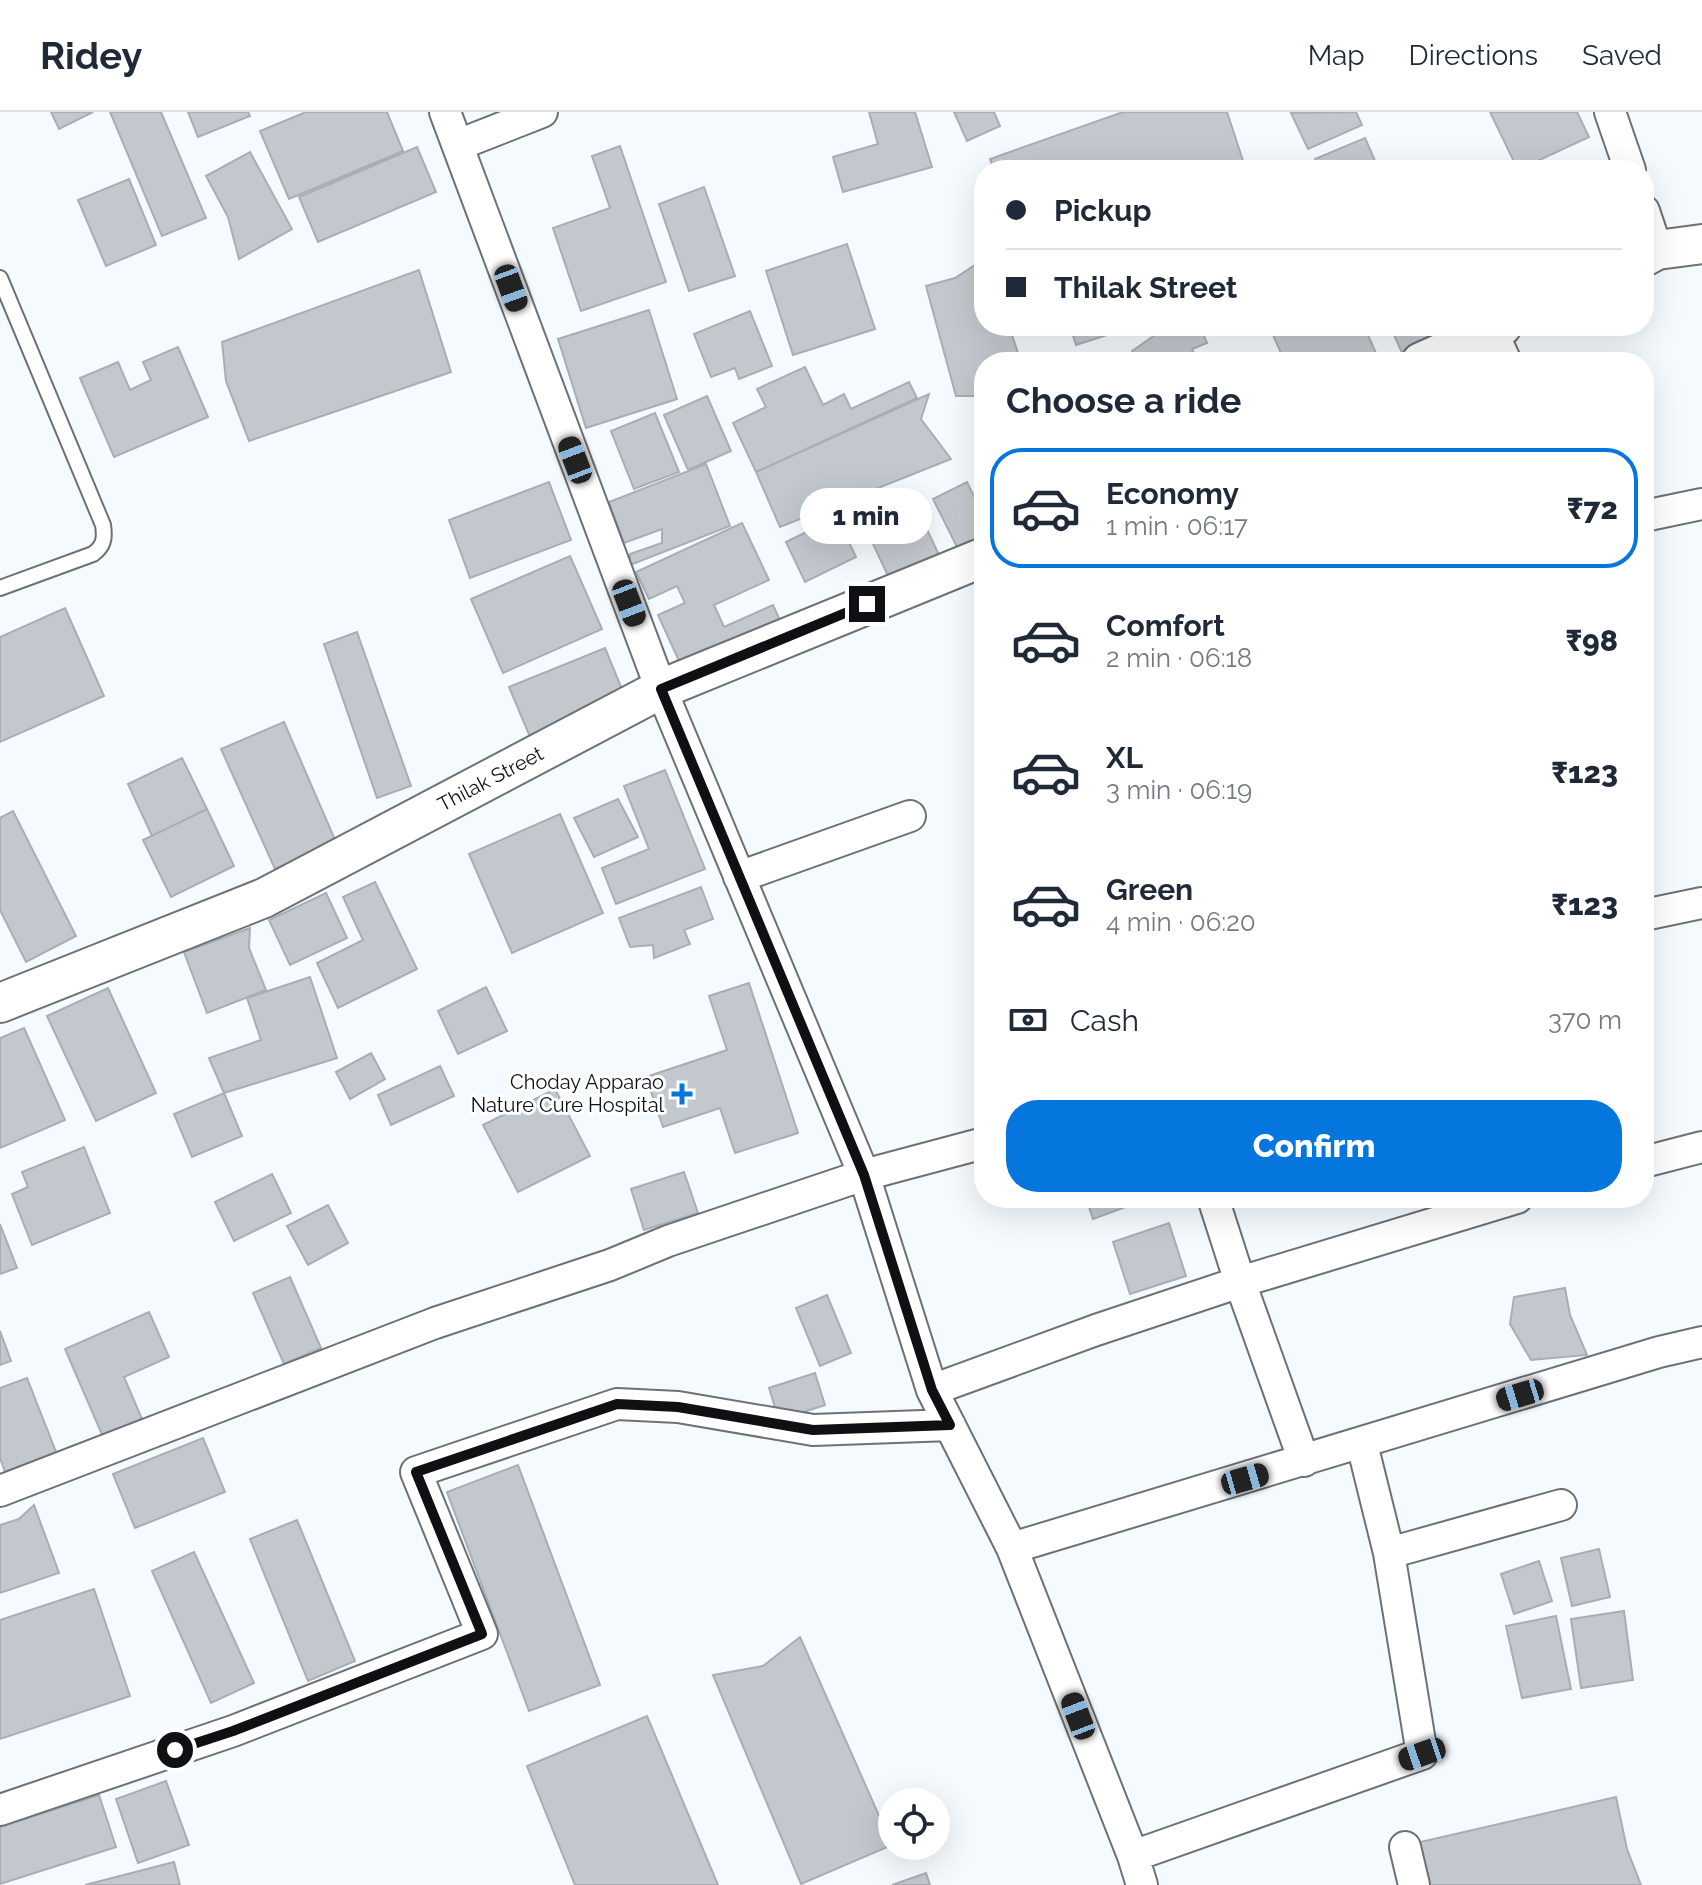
<!DOCTYPE html>
<html lang="en">
<head>
<meta charset="utf-8">
<style>
	:root { --surface:#fff; --page:#f6f6f7; --text:#1f2937; --muted:#747a83; --line:#e0e1e3; --accent:#0476dd }
	body { margin:0; font-family:Raleway,sans-serif; background:var(--page); color:var(--text); height:100vh; display:flex; flex-direction:column; font-size:30px; white-space:nowrap }
	* { box-sizing:border-box; margin:0 }
	p { font-size:26px; color:var(--muted) }
	.icon { flex:none; width:44px; height:44px; fill:none; stroke:currentColor; stroke-width:2; stroke-linecap:round; stroke-linejoin:round }
	.map { position:relative; flex:1; overflow:hidden }
	.details { position:absolute; left:974px; top:240px; width:680px; height:856px; display:flex; flex-direction:column; background:var(--surface); border-radius:32px; box-shadow:0 8px 32px #0002 }
	.details>* { flex:none }
	.banner { position:absolute; left:974px; top:48px; width:680px; height:176px; border-radius:32px; box-shadow:0 8px 32px #0002; display:grid; align-content:center; height:176px; padding:0 32px; background:var(--surface) }
	.tools { position:absolute; left:878px; top:1676px; display:grid; gap:16px }
	.tools a { display:grid; place-items:center; width:72px; height:72px; border-radius:50%; background:var(--surface); box-shadow:0 8px 32px #0002; font-size:40px }
	.end { position:absolute; width:36px; height:36px; margin:-18px; border:10px solid #0f1013; background:#fff; box-shadow:0 0 0 4px #fff }
	.from { border-radius:50% }
	.bubble { position:absolute; height:56px; border-radius:28px; background:var(--surface); box-shadow:0 8px 32px #0002; font-size:26px; font-weight:800; line-height:56px; text-align:center }
	.car { position:absolute; width:24px; height:48px; margin:-24px -12px; border-radius:10px; box-shadow:0 0 6px 2px #0007; background:linear-gradient(#222 24%,#8ab4d8 0 40%,#222 0 76%,#8ab4d8 0 86%,#222 0) }
	.banner b { display:flex; align-items:center; gap:28px; height:76px; font-size:30px }
	.banner b+b { border-top:2px solid var(--line) }
	.banner i { width:20px; height:20px; background:var(--text) }
	ul { padding:0; list-style:none }
	li { display:flex; align-items:center; gap:24px; height:120px; margin:0 16px 12px; padding:0 16px; border:4px solid transparent; border-radius:32px }
	li div { flex:1 }
	li b { display:block; font-size:30px }
	li em { font-style:normal; font-weight:800 }
	li.on { border-color:var(--accent) }
	li>.icon { width:72px; height:72px; stroke-width:1.5 }
	h2 { padding:0 32px; font-size:36px; line-height:96px }
	.pay { display:flex; align-items:center; gap:20px; height:88px; padding:0 32px; font-size:30px }
	.pay p { margin-inline-start:auto }
	.primary-button { display:flex; gap:16px; margin-top:auto; padding:16px 32px }
	.primary-button a { flex:1; height:92px; border-radius:32px; background:var(--accent); color:#fff; font-size:32px; font-weight:800; line-height:92px; text-align:center }
	header { display:flex; align-items:center; gap:48px; box-sizing:border-box; height:112px; padding:0 40px; background:var(--surface); border-bottom:2px solid var(--line) }
	header strong { font-size:38px }
	nav { display:flex; gap:44px; margin-inline-start:auto; font-size:28px }
	.map>svg:first-child { display:block }
	.building { fill:#c3c8ce; stroke:#a9aeb4; stroke-width:2 }
	.lines { fill:none; stroke-linecap:round; stroke-linejoin:round }
	.service-casing { stroke:#6c7176; stroke-width:18 }
	.minor-casing { stroke:#6c7176; stroke-width:34 }
	.tertiary-casing { stroke:#6c7176; stroke-width:42 }
	.service { stroke:#fff; stroke-width:14 }
	.minor { stroke:#fff; stroke-width:30 }
	.tertiary { stroke:#fff; stroke-width:38 }
	.route { stroke:#0f1013; stroke-width:10 }
	.poi-dot { fill:#0476dd; stroke:#fff; stroke-width:3 }
	.labels { text-anchor:middle; dominant-baseline:central; stroke-width:6; stroke-linejoin:round; paint-order:stroke }
	.street-label { font-size:20px; fill:#0f1013; stroke:#fff }
	.poi-label { font-size:20px; fill:#0f1013; stroke:#fff; text-anchor:end }
</style>
</head>
<body>
<header>
<strong>Ridey</strong>
<nav><a>Map</a><a>Directions</a><a>Saved</a></nav>
</header>
<div class="map">
<svg width="1702" height="1773" viewBox="0 0 1702 1773">
	<rect width="100%" height="100%" fill="#f5faff"/>
	<!-- building -->
	<path class="building" d="M51,0H93L59,17Z
		M110,0H161L206,106L162,124Z
		M188,0H248L250,4L198,25Z
		M306,0H387L403,39L289,87L260,19Z
		M869,0H915L932,55L843,80L833,45L878,32Z
		M954,0H994L1000,14L967,29Z
		M1123,0H1227L1246,58H994L990,47Z
		M1356,0L1362,13L1308,37L1291,1Z
		M1490,0H1577L1589,25L1518,58Z
		M1365,26L1379,58H1319L1315,47Z
		M620,34L666,170L581,199L553,116L610,96L592,44Z
		M417,35L436,80L318,130L299,85Z
		M250,40L292,117L239,147L228,105L206,64Z
		M129,67L156,133L106,154L78,88Z
		M704,75L735,164L689,179L659,92Z
		M847,132L875,217L793,243L766,159Z
		M984,147V214H1009L1021,250H984V284H956L926,174L955,166Z
		M419,158L451,260L249,329L226,269L222,230Z
		M649,198L677,287L586,316L558,227Z
		M750,199L772,254L739,267L735,256L711,265L694,222Z
		M1070,214H1135L1076,233Z
		M1168,214H1200L1207,231L1192,237L1197,247L1210,250H1137L1132,239Z
		M1269,214H1364L1380,250H1285Z
		M1390,214H1446L1449,221L1402,241Z
		M178,235L208,305L114,345L80,266L118,250L130,278L151,268L143,250Z
		M805,255L823,293L844,282L851,297L909,270L917,286L756,360L733,311L766,295L757,277Z
		M929,282L921,307L951,347L780,415L756,360Z
		M707,284L731,339L688,358L664,303Z
		M655,301L679,360L634,377L611,319Z
		M706,352L730,414L630,453V442L662,431V417L624,431L609,390Z
		M549,370L571,428L470,466L449,408Z
		M967,370L984,405V424L958,437L933,387Z
		M909,379L939,443L889,466L859,402Z
		M837,405L856,445L805,470L786,430Z
		M742,411L769,468L714,493L724,515L773,493L783,515L684,560L658,503L685,491L677,474L649,487L636,460Z
		M570,444L602,517L503,561L471,487Z
		M65,496L104,584L0,630V525Z
		M357,520L411,674L377,686L324,532Z
		M605,536L626,587L530,625L509,575Z
		M284,610L336,730L275,757L221,637Z
		M182,646L207,697L152,724L128,672Z
		M665,658L705,757L616,792L602,756L649,737L624,674Z
		M618,687L638,725L594,745L574,706Z
		M207,697L234,754L171,785L143,728Z
		M13,699L76,824L26,850L0,798V706Z
		M560,702L603,801L512,841L469,742Z
		M375,770L417,857L338,896L317,851L363,828L343,785Z
		M701,775L713,807L684,818L690,832L654,846L653,833L630,835L619,806Z
		M326,781L347,826L290,853L269,808Z
		M250,816L249,836L266,878L207,901L184,840Z
		M310,865L337,946L224,981L209,946L261,928L247,886Z
		M749,871L798,1021L735,1041L720,996L663,1015L646,965L727,938L709,884Z
		M486,875L507,919L458,942L438,899Z
		M108,876L156,981L96,1009L47,904Z
		M24,916L65,1008L0,1036V926Z
		M371,941L385,967L350,987L336,960Z
		M440,954L454,984L391,1013L378,983Z
		M555,977L590,1044L518,1080L483,1013Z
		M224,981L242,1024L192,1045L174,1002Z
		M84,1035L110,1101L32,1133L12,1082L28,1075L22,1060Z
		M684,1060L698,1101L644,1118L631,1077Z
		M272,1062L291,1101L234,1129L215,1090Z
		M1086,1086H1144L1145,1088L1093,1107Z
		M328,1093L348,1131L308,1153L287,1114Z
		M1169,1111L1186,1164L1130,1182L1113,1130Z
		M0,1112L17,1156L0,1162Z
		M290,1165L321,1236L284,1252L253,1181Z
		M1565,1176L1570,1203L1587,1243L1531,1248L1510,1212L1514,1185Z
		M827,1183L851,1241L820,1254L796,1196Z
		M149,1200L169,1245L124,1265L142,1307L103,1325L65,1237Z
		M0,1219L11,1249L0,1253Z
		M815,1261L825,1293L779,1308L769,1276Z
		M27,1266L58,1345L7,1365L0,1346V1276Z
		M203,1326L225,1380L135,1416L113,1362Z
		M518,1353L600,1573L529,1599L447,1380Z
		M34,1393L59,1461L0,1481V1413L19,1407Z
		M297,1408L355,1549L308,1569L250,1427Z
		M1599,1437L1610,1485L1572,1494L1561,1446Z
		M194,1440L254,1571L211,1591L152,1459Z
		M1539,1449L1552,1489L1514,1502L1501,1462Z
		M94,1477L130,1584L0,1627V1508Z
		M1624,1499L1633,1568L1581,1576L1571,1507Z
		M1556,1504L1571,1577L1522,1586L1506,1514Z
		M800,1525L892,1733L801,1772L713,1563L763,1554Z
		M647,1604L718,1773H575L527,1654Z
		M166,1669L189,1733L138,1751L116,1687Z
		M99,1683L116,1735L0,1772V1715Z
		M1616,1685L1627,1737L1641,1773H1425L1416,1731Z
		M174,1750L180,1773H85Z
		M926,1761L930,1773H892Z"/>
	<g class="lines">
		<!-- service casing -->
		<g class="service-casing">
			<path id="service" d="M0,476L93,442C104,434 105,426 103,413L0,166"/>
		</g>
		<!-- minor casing -->
		<g class="minor-casing">
			<path id="minor" d="M445,0L661,577L864,1063L932,1278L1012,1436L1133,1744L1142,1773
				M1610,0L1630,58
				M458,33L542,0
				M1644,99L1657,138
				M1492,219L1506,250
				M1644,404L1702,392
				M739,765L910,704
				M1644,803L1702,791
				M1644,1050L1702,1035
				M1213,1086L1240,1170L1304,1349
				M932,1278L1096,1218L1240,1170L1517,1086
				M0,1379L435,1211L610,1153L668,1129L864,1063L984,1031
				M1012,1436L1659,1240L1702,1230
				M1389,1441L1561,1393
				M0,1698L233,1619L482,1522L416,1360L617,1292L678,1295L813,1318L950,1313
				M1405,1735L1414,1773
				M1133,1744L1422,1642L1389,1441L1362,1332"/>
		</g>
		<!-- tertiary casing -->
		<g class="tertiary-casing">
			<g id="tertiary">
				<path d="M1644,145L1657,138L1702,132"/>
				<path d="M1421,250L1502,214"/>
				<path id="s1" d="M0,891L264,786L661,577L984,445"/>
			</g>
		</g>
		<!-- service -->
		<use href="#service" class="service"/>
		<!-- minor -->
		<use href="#minor" class="minor"/>
		<!-- tertiary -->
		<use href="#tertiary" class="tertiary"/>
	</g>
	<g class="lines">
		<!-- route -->
		<path class="route" d="M175,1638L233,1619L482,1522L416,1360L617,1292L678,1295L813,1318L950,1313L932,1278L864,1063L661,577L867,492"/>
	</g>
	<!-- markers -->
	<path class="poi-dot" d="M678 970h8v8h8v8h-8v8h-8v-8h-8v-8h8z"/>
	<g class="labels">
		<!-- street labels -->
		<g class="street-label">
			<text stroke="none"><textPath href="#s1" startOffset="540">Thilak Street</textPath></text>
		</g>
		<!-- poi labels -->
		<g class="poi-label">
			<text x="664" y="970">Choday Apparao<tspan x="664" dy="23">Nature Cure Hospital</tspan></text>
		</g>
	</g>
</svg>
<div class="tools">
<a><svg class="icon" aria-label="locate" viewBox="0 0 24 24"><circle cx="12" cy="12" r="6"/><path d="M12 2v4M12 18v4M2 12h4M18 12h4"/></svg></a>
</div>
<i class="end from" style="left:175px;top:1638px"></i>
<i class="end" style="left:867px;top:492px"></i>
<div class="bubble" style="left:800px;top:376px;width:132px">1 min</div>
<i class="car" style="left:511px;top:176px;rotate:160deg"></i>
<i class="car" style="left:575px;top:348px;rotate:339deg"></i>
<i class="car" style="left:629px;top:491px;rotate:159deg"></i>
<i class="car" style="left:1520px;top:1283px;rotate:253deg"></i>
<i class="car" style="left:1245px;top:1367px;rotate:74deg"></i>
<i class="car" style="left:1078px;top:1604px;rotate:339deg"></i>
<i class="car" style="left:1422px;top:1642px;rotate:251deg"></i>
<div class="banner">
<b><i class="from"></i>Pickup</b>
<b><i></i>Thilak Street</b>
</div>
<section class="details">
<h2>Choose a ride</h2>
<ul>
<li class="on"><svg class="icon" aria-label="car" viewBox="0 0 24 24"><path d="M5 17H2v-5l4-1 3-4h7l3 4 3 1v5h-3M9 17h6M6 11h13"/><circle cx="7" cy="17" r="2"/><circle cx="17" cy="17" r="2"/></svg><div><b>Economy</b><p>1 min · 06:17</p></div><em>₹72</em></li>
<li><svg class="icon" aria-label="car" viewBox="0 0 24 24"><path d="M5 17H2v-5l4-1 3-4h7l3 4 3 1v5h-3M9 17h6M6 11h13"/><circle cx="7" cy="17" r="2"/><circle cx="17" cy="17" r="2"/></svg><div><b>Comfort</b><p>2 min · 06:18</p></div><em>₹98</em></li>
<li><svg class="icon" aria-label="car" viewBox="0 0 24 24"><path d="M5 17H2v-5l4-1 3-4h7l3 4 3 1v5h-3M9 17h6M6 11h13"/><circle cx="7" cy="17" r="2"/><circle cx="17" cy="17" r="2"/></svg><div><b>XL</b><p>3 min · 06:19</p></div><em>₹123</em></li>
<li><svg class="icon" aria-label="car" viewBox="0 0 24 24"><path d="M5 17H2v-5l4-1 3-4h7l3 4 3 1v5h-3M9 17h6M6 11h13"/><circle cx="7" cy="17" r="2"/><circle cx="17" cy="17" r="2"/></svg><div><b>Green</b><p>4 min · 06:20</p></div><em>₹123</em></li>
</ul>
<div class="pay"><svg class="icon" aria-label="cash" viewBox="0 0 24 24"><path d="M3 7h18v10H3z"/><circle cx="12" cy="12" r="2"/></svg>Cash<p>370 m</p></div>
<div class="primary-button"><a>Confirm</a></div>
</section>
</div>
</body>
</html>
